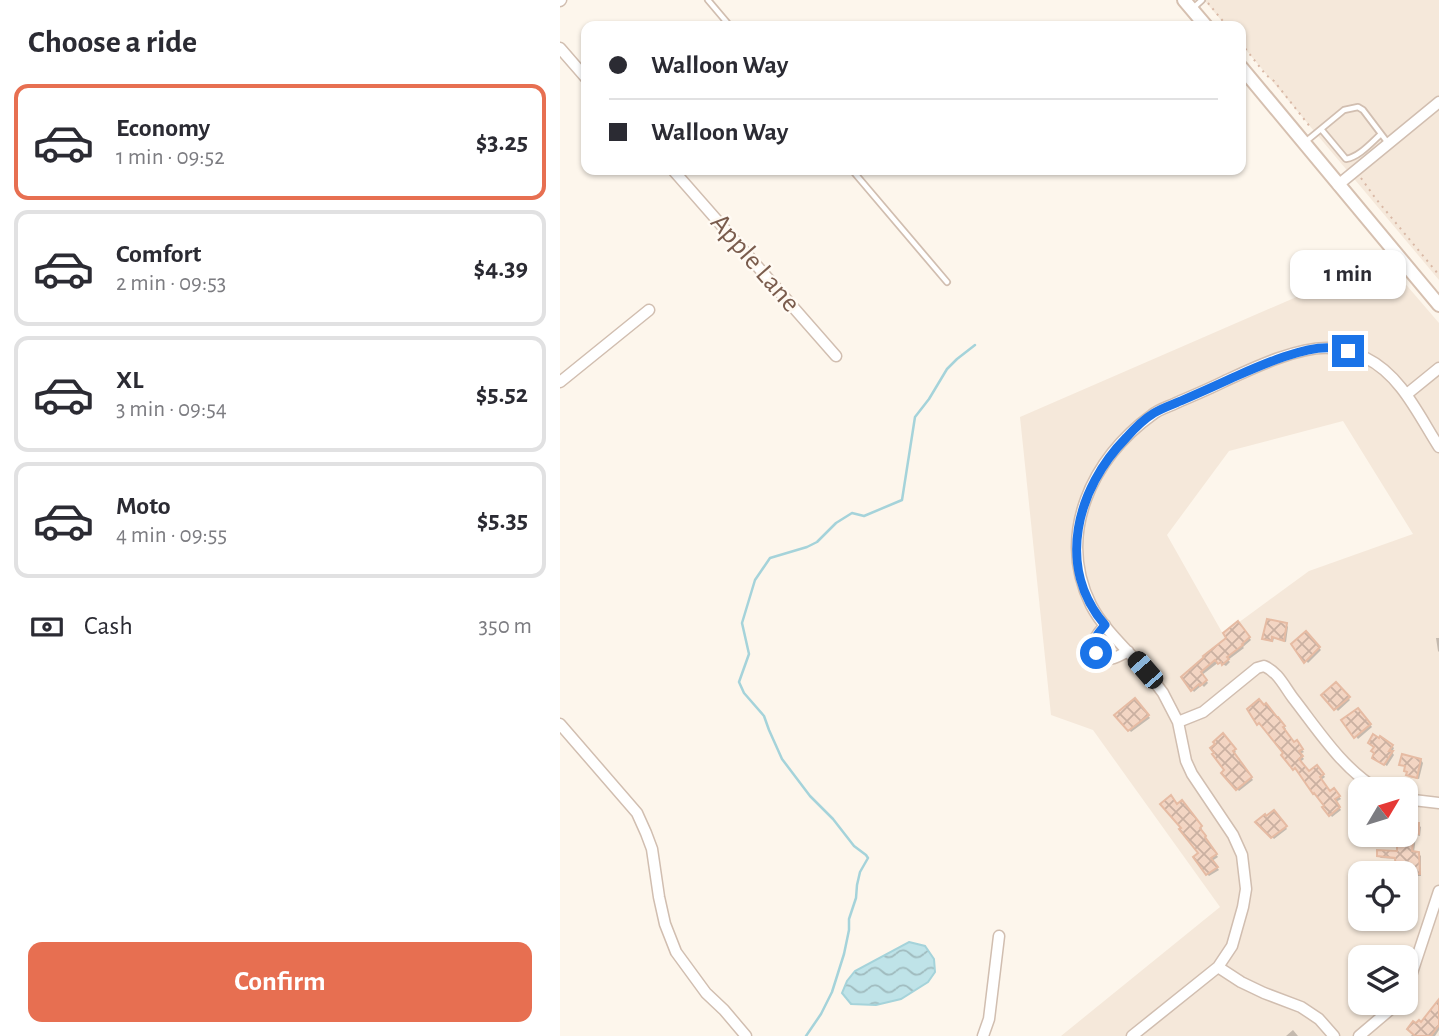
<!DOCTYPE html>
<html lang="en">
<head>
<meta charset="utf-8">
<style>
	:root { --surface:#fff; --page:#f2f2f3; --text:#2b2b33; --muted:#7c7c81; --line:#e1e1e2; --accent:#e76f51 }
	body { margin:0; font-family:"Alegreya Sans",sans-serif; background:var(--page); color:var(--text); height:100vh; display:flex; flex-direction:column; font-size:26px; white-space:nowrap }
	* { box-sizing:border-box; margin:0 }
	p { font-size:23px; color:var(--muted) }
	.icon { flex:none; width:38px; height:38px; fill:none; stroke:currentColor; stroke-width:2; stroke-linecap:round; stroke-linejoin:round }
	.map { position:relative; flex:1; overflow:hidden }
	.panel { display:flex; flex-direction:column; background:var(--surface); width:560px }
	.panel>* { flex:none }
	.hud { position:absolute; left:21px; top:21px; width:665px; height:154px; border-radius:14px; box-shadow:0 2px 5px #0004; display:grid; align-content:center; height:154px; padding:0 28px; background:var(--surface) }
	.needle { width:46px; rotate:52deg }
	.controls { position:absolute; left:788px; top:777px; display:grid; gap:14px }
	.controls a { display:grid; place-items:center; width:70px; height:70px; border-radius:14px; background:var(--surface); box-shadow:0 2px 5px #0004; font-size:35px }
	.end { position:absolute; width:32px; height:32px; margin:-16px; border:9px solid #1a73e8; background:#fff; box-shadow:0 0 0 4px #fff }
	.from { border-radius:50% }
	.bubble { position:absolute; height:49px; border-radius:14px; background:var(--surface); box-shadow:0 2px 5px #0004; font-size:23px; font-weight:700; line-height:49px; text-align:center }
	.car { position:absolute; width:21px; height:42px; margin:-21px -10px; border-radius:9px; box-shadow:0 0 5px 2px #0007; background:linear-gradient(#222 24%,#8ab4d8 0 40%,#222 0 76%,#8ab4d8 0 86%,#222 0) }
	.hud b { display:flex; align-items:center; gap:24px; height:66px; font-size:26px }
	.hud b+b { border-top:2px solid var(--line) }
	.hud i { width:18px; height:18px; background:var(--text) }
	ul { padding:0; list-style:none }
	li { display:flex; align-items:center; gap:21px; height:116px; margin:0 14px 10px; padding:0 14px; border:4px solid var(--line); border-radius:14px }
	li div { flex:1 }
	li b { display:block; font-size:26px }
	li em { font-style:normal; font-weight:700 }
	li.on { border-color:var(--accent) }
	li>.icon { width:63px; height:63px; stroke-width:1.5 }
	h2 { padding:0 28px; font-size:32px; line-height:84px }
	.pay { display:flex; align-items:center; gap:18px; height:77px; padding:0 28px; font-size:26px }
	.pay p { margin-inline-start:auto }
	.button { display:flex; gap:14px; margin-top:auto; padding:14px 28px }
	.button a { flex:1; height:80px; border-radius:14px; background:var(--accent); color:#fff; font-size:28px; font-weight:700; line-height:80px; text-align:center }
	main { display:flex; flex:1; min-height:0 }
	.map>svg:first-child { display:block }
	.residential { fill:#f5e8da; fill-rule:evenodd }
	.water { fill:url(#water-waves); stroke:#a5d3da; stroke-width:2 }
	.shadow { fill:#0003 }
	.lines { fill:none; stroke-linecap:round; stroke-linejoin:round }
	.stream { stroke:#a5d3da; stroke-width:2.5 }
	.building { fill:url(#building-cross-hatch); stroke:#e6bba3; stroke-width:2 }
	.lane-casing { stroke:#d1beb0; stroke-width:8 }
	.street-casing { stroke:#d1beb0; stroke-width:13 }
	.secondary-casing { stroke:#d6c0b0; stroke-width:16 }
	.path { stroke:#d9b8a5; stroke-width:2; stroke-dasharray:2 5; stroke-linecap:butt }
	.lane { stroke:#fff; stroke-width:4.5 }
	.street { stroke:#fff; stroke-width:10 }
	.secondary { stroke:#fff; stroke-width:12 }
	.route { stroke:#1a73e8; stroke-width:9 }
	.labels { text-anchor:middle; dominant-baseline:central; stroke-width:5; stroke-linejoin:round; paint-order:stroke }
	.street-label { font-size:28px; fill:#7a5c4d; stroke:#fffaf3 }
</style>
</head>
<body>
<main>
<section class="panel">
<h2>Choose a ride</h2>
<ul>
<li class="on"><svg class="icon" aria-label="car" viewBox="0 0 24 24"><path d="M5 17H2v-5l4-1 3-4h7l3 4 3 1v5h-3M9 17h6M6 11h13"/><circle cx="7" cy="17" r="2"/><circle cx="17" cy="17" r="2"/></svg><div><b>Economy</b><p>1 min · 09:52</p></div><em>$3.25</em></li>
<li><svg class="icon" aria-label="car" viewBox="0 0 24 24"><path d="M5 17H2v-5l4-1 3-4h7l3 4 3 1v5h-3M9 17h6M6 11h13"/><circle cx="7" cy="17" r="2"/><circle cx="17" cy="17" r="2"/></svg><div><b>Comfort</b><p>2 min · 09:53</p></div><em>$4.39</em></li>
<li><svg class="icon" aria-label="car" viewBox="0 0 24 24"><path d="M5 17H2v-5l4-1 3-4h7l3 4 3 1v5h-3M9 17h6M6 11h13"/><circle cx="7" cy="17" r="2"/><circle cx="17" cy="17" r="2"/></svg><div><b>XL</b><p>3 min · 09:54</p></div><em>$5.52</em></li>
<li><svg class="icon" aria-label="car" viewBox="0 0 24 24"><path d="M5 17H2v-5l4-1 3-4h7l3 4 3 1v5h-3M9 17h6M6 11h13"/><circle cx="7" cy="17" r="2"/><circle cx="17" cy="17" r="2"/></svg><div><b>Moto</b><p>4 min · 09:55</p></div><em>$5.35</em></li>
</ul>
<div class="pay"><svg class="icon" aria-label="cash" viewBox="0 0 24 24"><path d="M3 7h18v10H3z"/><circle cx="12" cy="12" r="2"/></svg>Cash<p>350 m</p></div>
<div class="button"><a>Confirm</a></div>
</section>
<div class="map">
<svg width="879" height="1036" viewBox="0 0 879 1036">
	<defs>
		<pattern id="water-waves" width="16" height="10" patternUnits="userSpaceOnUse" patternTransform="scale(1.75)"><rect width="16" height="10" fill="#bfe3e8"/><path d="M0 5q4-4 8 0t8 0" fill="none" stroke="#a0bbbe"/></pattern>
		<pattern id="building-cross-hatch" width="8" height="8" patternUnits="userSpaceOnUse" patternTransform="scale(1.75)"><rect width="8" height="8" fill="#f3d5c3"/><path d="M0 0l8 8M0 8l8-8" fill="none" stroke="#cab0a1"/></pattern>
	</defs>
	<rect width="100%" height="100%" fill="#fdf6ec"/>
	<!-- residential -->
	<path class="residential" d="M644,0H879V280L681,44V26H666Z
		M824,259L879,323V1036H501L660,907L533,730L491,715L460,417ZM783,421L853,534L749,571L663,634L607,535L669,451ZM800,789H845V835H800ZM800,873H845V919H800ZM800,957H845V1003H800Z"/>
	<!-- water -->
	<path class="water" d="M349,942L365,946L374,959L375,972L368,982L341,999L316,1005L291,1004L282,993L287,981L295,971Z"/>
	<!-- shadow -->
	<path class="shadow" d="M726,624L728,627L726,642L714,638L713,642L706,640L704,638Z
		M680,625L691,640L683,647L684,648L668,660L670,662L666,666L659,662L642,675L648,683L644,687L642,685L634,692L623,677L668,639Z
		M746,634L761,650L748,663L733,644Z
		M876,638H879V652L878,651Z
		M776,685L790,700L778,711L764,695Z
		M575,700L590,718L571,732L557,715Z
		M689,710L720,721L726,729L724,730L734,744L736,743L744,752L740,754L744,759L740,762L749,774L759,769L765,777L761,780L770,793L776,792L781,799L776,802L781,810L772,817L765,807L767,806L723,755L726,753L702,725L701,726L699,724Z
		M798,710L812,727L798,739L784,720Z
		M663,736L676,752L673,754L693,780L679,791L663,773L667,770Z
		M832,746L834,748L832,752L834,755L827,766L816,759L815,747Z
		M861,760L863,763L859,779L850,777L848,775L846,767L841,764Z
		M624,805L642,829L641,831L647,839L646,840L658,857L652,861L659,870L649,876L647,874L641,853L618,806Z
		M714,812L727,829L714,839L698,822L707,818Z
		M858,825L861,827L860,836L856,835L854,853H858L861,856V876H845V873H838L837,859L821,858L818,856L839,853V835H845Z
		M879,1002V1030L875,1036H851Z
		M733,1030L738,1036H726Z"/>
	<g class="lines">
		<!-- stream -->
		<path class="stream" d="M246,1036L261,1014L272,992L284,954L289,930V919L296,898L297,885L300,872L308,858L306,855L294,846L273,819L250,796L222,759L209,730L204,716L184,693L179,682L189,654L182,623L195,580L210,558L247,547L257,542L276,523L292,513L304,516L342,500L355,417L369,399L387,369L397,359L415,345"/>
	</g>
	<!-- building -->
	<path class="building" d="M707,619L727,623L724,641L712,637V641L702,639Z
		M678,621L690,637L682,644L683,645L667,657L669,659L662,665L661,662L658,664L655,660L641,672L647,680L640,686L639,684L631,691L621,677L644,657L643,656L666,638L663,633Z
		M746,631L760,647L744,663L731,644Z
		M776,682L790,697L774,710L761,695Z
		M575,698L589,715L568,731L554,715Z
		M699,699L704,705L706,703L717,717H718L725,726L723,727L734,742L737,740L743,749L739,751L743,756L739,759L749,771L757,765L764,774L760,777L770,791L774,788L780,796L775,799L780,807L769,816L762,807L764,806L754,793L753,794L735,768L733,770L730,766L721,755L723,753L699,723L697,725L687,709Z
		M798,708L811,724L794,738L781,720Z
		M663,733L676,749L673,751L692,777L676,790L661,773L664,770L652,754L654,753L650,748L655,744L653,742Z
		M813,734L819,738L820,736L833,745L829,751H833L824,765L812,758L814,753L811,751L814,747L808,743Z
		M842,754L861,759L857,778L846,775L847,772L844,771L845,766L839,765Z
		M611,795L617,804L622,800L642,826L640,828L646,836L645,837L657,854L651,858L658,867L646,875L633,857L638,853L619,829L621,828L600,804Z
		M714,810L727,826L711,838L695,822L705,814L706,816Z
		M845,823H859V834H854L852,851L859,852L860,874L836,873L835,858L817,856V850L837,851V835H845Z
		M879,999V1025L871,1036H855L847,1029L853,1021L856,1023L859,1020L861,1022Z"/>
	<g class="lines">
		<!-- lane casing -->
		<g class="lane-casing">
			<path id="lane" d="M148,0L170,26
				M632,9L642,0
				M761,129L786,159C799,157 811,143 821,134
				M744,143L784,110L798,107L803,110L828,143
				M292,170L387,282"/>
		</g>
		<!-- street casing -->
		<g class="street-casing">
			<path id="street" d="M0,1L1,0
				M0,48L26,78
				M113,170L276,356
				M778,185L879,102
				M0,382L89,310
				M847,394L879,368
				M545,625C541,630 534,637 533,644C533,646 535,652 537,654C545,665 559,656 568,651
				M585,670C568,651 542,627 531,605C496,534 532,458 592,415C599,409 608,407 616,403C632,396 649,389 665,381C693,368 739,346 770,348C782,348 795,353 806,358C841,375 859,416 879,447
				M618,722L643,712L697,668L704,666C718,672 724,686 733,698C758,730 782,768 817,789
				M0,724L77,813L86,833L92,849L99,897L105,924L116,952L146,993L164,1010L186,1036
				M845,799L879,803
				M658,967L681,982L704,993L741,1007L759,1019L774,1036
				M845,994L879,891
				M423,1036L429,1019L439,936
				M572,1036L658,967L672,946L683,907L686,889L682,855L673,835L632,774L626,761L618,722L603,693L594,681
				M799,1036L838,1003"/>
		</g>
		<!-- secondary casing -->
		<g class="secondary-casing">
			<path id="secondary" d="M624,0L646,26
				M681,67L879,305"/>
		</g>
		<!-- path -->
		<path class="path" d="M648,3L667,26
			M681,43L706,75L714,81L751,128
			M801,178L816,199L879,275"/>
		<!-- lane -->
		<use href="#lane" class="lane"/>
		<!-- street -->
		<use href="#street" class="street"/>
		<!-- secondary -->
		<use href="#secondary" class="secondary"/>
	</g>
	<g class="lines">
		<!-- route -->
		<path class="route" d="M536,653C531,639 537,635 545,625C495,567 517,488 566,438C574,429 584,419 594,413C602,408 614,404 623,400C639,393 655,386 672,378C697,367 745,345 772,348C778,348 783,350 788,351"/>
	</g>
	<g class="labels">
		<!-- street labels -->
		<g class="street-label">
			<text transform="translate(195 263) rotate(49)">Apple Lane</text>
		</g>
	</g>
</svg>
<div class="controls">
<a><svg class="needle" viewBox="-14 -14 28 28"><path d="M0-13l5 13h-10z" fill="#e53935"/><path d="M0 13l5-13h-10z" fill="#7c7c81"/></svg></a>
<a><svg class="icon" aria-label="locate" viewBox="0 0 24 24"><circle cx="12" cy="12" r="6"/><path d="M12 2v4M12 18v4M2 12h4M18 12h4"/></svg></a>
<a><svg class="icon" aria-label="layers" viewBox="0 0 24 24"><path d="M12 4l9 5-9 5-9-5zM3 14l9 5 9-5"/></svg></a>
</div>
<i class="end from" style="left:536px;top:653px"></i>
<i class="end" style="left:788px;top:351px"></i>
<div class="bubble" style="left:730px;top:250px;width:116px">1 min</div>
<i class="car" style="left:585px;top:670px;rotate:319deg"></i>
<div class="hud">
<b><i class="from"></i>Walloon Way</b>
<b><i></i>Walloon Way</b>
</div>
</div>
</main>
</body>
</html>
